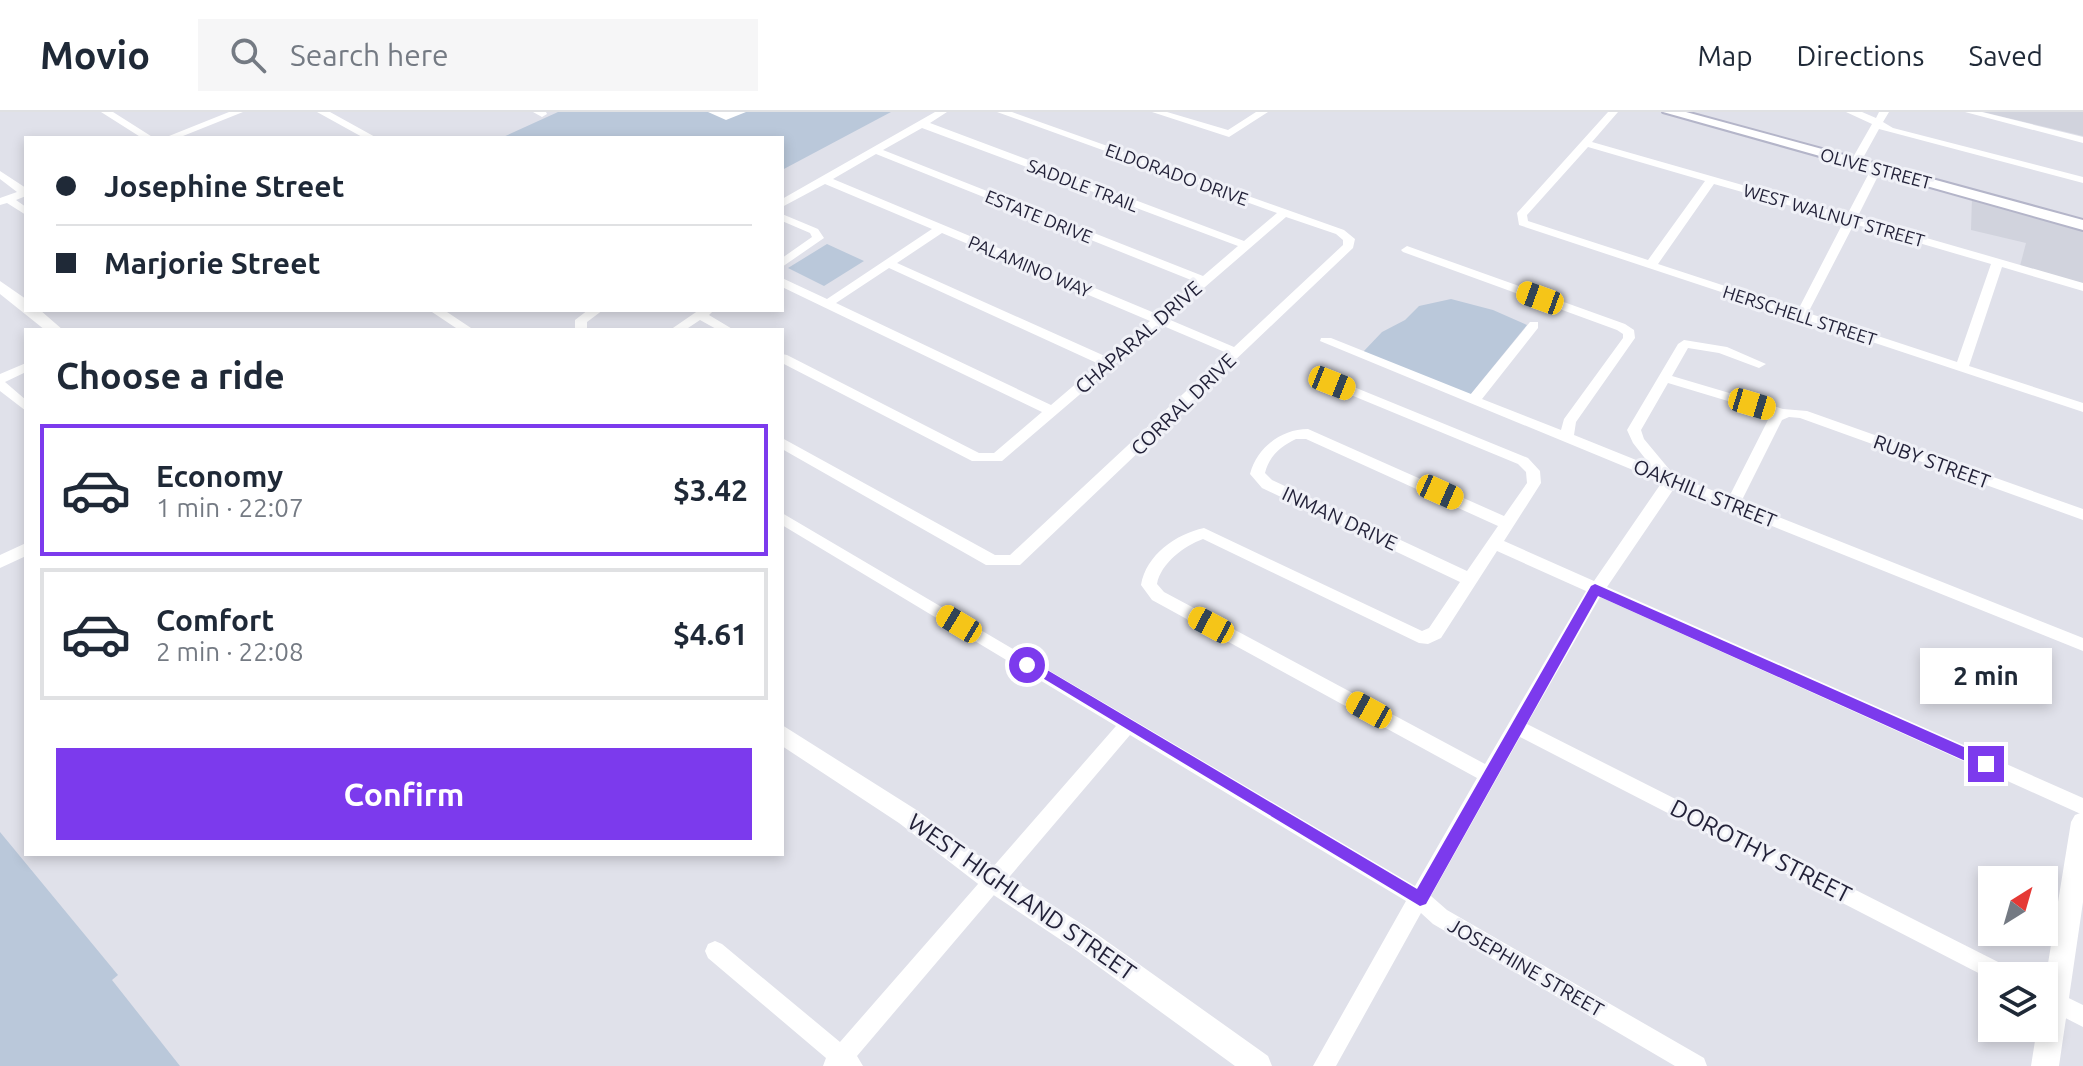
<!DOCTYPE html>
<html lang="en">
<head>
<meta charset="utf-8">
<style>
	:root { --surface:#fff; --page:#f6f6f7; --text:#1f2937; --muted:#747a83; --line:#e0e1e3; --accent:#7c3aed }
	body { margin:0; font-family:Ubuntu,sans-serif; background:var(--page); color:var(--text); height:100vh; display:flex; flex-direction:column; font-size:30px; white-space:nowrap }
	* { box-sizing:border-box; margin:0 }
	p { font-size:26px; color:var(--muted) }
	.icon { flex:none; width:44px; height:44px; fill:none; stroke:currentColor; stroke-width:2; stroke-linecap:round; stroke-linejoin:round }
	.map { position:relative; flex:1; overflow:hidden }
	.panel { position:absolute; left:24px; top:216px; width:760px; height:528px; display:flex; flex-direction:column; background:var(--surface); border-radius:0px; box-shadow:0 4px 12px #0003 }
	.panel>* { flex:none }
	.top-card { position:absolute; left:24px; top:24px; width:760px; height:176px; border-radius:0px; box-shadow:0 4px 12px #0003; display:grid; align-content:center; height:176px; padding:0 32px; background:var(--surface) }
	.needle { width:52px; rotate:37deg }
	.buttons { position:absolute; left:1978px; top:754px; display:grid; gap:16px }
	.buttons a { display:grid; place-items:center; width:80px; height:80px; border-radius:0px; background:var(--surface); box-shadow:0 4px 12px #0003; font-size:40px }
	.end { position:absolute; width:36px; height:36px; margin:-18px; border:10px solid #7c3aed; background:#fff; box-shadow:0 0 0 4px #fff }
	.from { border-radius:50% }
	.bubble { position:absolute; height:56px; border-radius:0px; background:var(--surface); box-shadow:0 4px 12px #0003; font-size:26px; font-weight:700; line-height:56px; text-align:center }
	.car { position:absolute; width:24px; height:48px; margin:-24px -12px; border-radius:10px; box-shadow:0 0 6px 2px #0007; background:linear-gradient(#f5c518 24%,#345 0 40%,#f5c518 0 76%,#345 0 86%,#f5c518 0) }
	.top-card b { display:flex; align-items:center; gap:28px; height:76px; font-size:30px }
	.top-card b+b { border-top:2px solid var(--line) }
	.top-card i { width:20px; height:20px; background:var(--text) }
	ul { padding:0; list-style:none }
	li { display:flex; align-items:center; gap:24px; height:132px; margin:0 16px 12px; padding:0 16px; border:4px solid var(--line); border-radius:0px }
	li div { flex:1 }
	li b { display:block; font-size:30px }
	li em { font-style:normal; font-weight:700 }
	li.current { border-color:var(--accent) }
	li>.icon { width:72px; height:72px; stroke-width:1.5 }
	h2 { padding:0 32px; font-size:36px; line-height:96px }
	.primary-button { display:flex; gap:16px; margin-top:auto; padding:16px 32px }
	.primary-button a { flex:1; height:92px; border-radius:0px; background:var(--accent); color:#fff; font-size:32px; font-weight:700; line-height:92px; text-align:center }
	header { display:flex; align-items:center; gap:48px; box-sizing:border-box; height:112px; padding:0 40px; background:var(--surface); border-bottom:2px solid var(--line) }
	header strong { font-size:38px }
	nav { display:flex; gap:44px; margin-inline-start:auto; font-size:28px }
	.search { width:560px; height:72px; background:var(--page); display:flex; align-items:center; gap:20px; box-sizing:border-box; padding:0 28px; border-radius:0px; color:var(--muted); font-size:30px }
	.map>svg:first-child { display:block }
	.built { fill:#d1d3dd }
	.green { fill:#bac8da }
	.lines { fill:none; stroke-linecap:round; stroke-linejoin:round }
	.secondary-casing { stroke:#b4b5c9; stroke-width:4 }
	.minor { fill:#fff; fill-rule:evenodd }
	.tertiary { fill:#fff; fill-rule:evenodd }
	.secondary { fill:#fff; fill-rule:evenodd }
	.route { fill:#7c3aed }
	.labels { text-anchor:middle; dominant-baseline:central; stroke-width:6; stroke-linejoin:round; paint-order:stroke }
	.far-street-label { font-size:18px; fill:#232239; stroke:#f0f1f7 }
	.street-label { font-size:20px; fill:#232239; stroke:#f0f1f7 }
	.near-street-label { font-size:24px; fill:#232239; stroke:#f0f1f7 }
</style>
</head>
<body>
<header>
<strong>Movio</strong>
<div class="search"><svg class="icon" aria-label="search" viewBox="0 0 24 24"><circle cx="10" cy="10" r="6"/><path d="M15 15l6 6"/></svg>Search here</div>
<nav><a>Map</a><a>Directions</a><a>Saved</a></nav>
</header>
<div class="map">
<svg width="2083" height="954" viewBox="0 0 2083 954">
	<rect width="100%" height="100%" fill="#e0e1ea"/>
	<!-- built -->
	<path class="built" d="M1983,0H2083V25V24Z
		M1972,85L2083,116V172L2020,154L2026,131L1971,118Z"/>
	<!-- green -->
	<path class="green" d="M558,0H891L782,58V26H501Z
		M827,132L864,149L824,174L788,156Z
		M1451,187L1493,198L1527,213L1470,283L1363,240L1382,220L1405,208L1419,194Z
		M0,720L118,863L112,868L180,954H0Z"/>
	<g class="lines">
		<!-- secondary casing -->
		<g class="secondary-casing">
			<path id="secondary" d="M1663,0H1686L2083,108V118Z"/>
		</g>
		<!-- minor -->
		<path class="minor" d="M101,0H113L154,26H142Z
			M229,0H243L178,26H164Z
			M317,0H330L377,26H364Z
			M533,0H546L547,2L542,5Z
			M708,0H746L726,8Z
			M935,0H947L930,11L1244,129L1277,101L997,0H1012L1344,118L1355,127L1353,136L1020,453H986L782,337V326L995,443H1010L1227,241L1161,213L1002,349H972L782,251V242L787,243L979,341H994L1042,300L782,175V166L827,187L932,117L825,72L782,95V87ZM922,16L1238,134L1203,164L883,38ZM876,42L1196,170L1157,202L833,67ZM1286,105L1336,122L1343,128V133L1234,235L1168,207ZM942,121L1150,209L1107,245L897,151ZM889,156L1099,252L1051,293L836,191Z
			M1152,0H1167L1228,18L1256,0H1268L1229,25Z
			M1608,0H1618L1592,30L1847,103L1869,61L1852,47L1872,12L1846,0H1862L1876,6L1879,0H1889L1883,10L1893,16L2083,65V71L1879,17L1863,46L1880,60L1857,106L2083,171V179L2002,155L1969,254L2083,291V300L1519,113L1517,101ZM1588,35L1705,69L1648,148L1528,109L1527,103ZM1714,72L1844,109L1798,198L1658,152ZM1854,112L1991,152L1957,250L1808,201Z
			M1965,0H1982L2083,25V31Z
			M0,59L26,76V84L16,88L26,95V103L7,91L0,93V86L17,80L0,67Z
			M782,102L818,117L824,126L782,155V146L812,125L810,121L782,109Z
			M1407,134L1625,212L1634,218L1635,226L1576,310L1574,323L1651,354L1633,331L1627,318L1678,232L1684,228L1727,235L1766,252L1759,256L1719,241L1688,236L1672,264L1783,297L1807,299L2083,397V408L1800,306L1789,305L1782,308L1741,390L2083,526V539L1675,375L1607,475L2083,686V703L1600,485L1527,612L2012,857L2015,864H1992V868L1520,625L1431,784L1447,798L1704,946L1707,954H1675L1433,812L1421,801L1336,954H1313L1406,789L1130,623L857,944L863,954H823L826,946L708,846L705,839L708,832L715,829L722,832L840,930L1116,614L782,413V401L1415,774L1477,666L1152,488L1141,473C1146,443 1176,422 1204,416L1422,519L1429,516L1460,470L1262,376L1250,362C1257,336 1281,317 1308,317L1504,404L1527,371L1526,360L1518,352L1317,269L1315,266L1322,262L1528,346L1540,359L1541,371L1504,429L1594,469L1662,370L1320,229L1321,226H1331L1471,282L1530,210H1538V216L1482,287L1561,318L1564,307L1623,226V222L1617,218L1403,140L1401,138ZM1668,271L1771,302L1729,385L1674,363L1644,327L1641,318ZM1296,327H1306L1498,414L1467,459L1272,368L1265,361C1269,344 1281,334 1296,327ZM1203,427L1419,531L1428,532L1441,526L1497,439L1586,479L1485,652L1164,480L1157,472C1161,451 1184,434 1203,427Z
			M429,198H444L474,218H459Z
			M588,198H603L587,210V218H575V208Z
			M699,198H714L709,203L734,218H718L700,208L685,218H670Z
			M26,251V260L5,270L26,288V299L0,279V262Z
			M26,431V444L0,456V443Z
			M2044,874L2083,893V915L2044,895Z"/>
		<!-- tertiary -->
		<path class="tertiary" d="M0,169L26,187V198H40L63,218H45L0,182Z
			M782,613L915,697L1004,762L1091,818L1268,944L1272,954H1235L1073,836L986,778L899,711L782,634Z
			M2083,700V790L2059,954H2031L2037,916H2044V876L2071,710L2075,703Z"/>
		<!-- secondary -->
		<use href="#secondary" class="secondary"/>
	</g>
	<!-- route -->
	<path class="route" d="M1595,472L1991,647L1993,652L1986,658L1981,656L1598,484L1426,792L1420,794L1021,553L1023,549H1032L1417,777L1591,474Z"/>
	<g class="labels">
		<!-- far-street labels -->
		<g class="far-street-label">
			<text transform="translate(1876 56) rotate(15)">OLIVE STREET</text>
			<text transform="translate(1177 62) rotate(20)">ELDORADO DRIVE</text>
			<text transform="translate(1083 73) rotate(21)">SADDLE TRAIL</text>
			<text transform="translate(1834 103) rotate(16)">WEST WALNUT STREET</text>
			<text transform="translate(1039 104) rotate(22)">ESTATE DRIVE</text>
			<text transform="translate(1030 154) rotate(23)">PALAMINO WAY</text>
			<text transform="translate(1800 203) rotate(18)">HERSCHELL STREET</text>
		</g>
		<!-- street labels -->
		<g class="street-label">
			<text transform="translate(1138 225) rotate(-41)">CHAPARAL DRIVE</text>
			<text transform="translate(1183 292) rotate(-44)">CORRAL DRIVE</text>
			<text transform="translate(1932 349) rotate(20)">RUBY STREET</text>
			<text transform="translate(1705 381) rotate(22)">OAKHILL STREET</text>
			<text transform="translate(1340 406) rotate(25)">INMAN DRIVE</text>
			<text transform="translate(1526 855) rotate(30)">JOSEPHINE STREET</text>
		</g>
		<!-- near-street labels -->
		<g class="near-street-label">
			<text transform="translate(1761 739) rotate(27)">DOROTHY STREET</text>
			<text transform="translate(1022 785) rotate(35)">WEST HIGHLAND STREET</text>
		</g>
	</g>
</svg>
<div class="buttons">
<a><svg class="needle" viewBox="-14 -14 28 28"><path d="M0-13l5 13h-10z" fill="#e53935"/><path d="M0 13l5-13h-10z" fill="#747a83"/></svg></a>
<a><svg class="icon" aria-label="layers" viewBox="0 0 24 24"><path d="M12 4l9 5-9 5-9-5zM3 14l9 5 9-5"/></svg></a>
</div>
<i class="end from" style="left:1027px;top:553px"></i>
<i class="end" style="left:1986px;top:652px"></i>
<div class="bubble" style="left:1920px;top:536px;width:132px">2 min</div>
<i class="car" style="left:1540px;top:186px;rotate:290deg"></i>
<i class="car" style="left:1332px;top:271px;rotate:112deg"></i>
<i class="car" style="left:1752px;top:292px;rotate:107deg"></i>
<i class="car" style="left:1440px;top:380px;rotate:114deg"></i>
<i class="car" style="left:959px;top:512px;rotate:301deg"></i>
<i class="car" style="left:1211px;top:513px;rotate:298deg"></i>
<i class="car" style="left:1369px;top:598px;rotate:299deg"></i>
<div class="top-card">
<b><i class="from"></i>Josephine Street</b>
<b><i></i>Marjorie Street</b>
</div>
<section class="panel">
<h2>Choose a ride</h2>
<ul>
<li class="current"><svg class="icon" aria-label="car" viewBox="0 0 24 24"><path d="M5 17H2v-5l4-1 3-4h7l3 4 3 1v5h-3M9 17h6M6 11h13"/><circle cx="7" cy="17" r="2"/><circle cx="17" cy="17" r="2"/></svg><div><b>Economy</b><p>1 min · 22:07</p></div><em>$3.42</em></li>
<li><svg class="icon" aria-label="car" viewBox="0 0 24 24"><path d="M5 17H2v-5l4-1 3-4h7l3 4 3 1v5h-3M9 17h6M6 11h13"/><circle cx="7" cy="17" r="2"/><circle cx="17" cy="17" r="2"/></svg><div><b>Comfort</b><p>2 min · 22:08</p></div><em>$4.61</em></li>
</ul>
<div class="primary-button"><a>Confirm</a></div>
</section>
</div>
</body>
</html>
